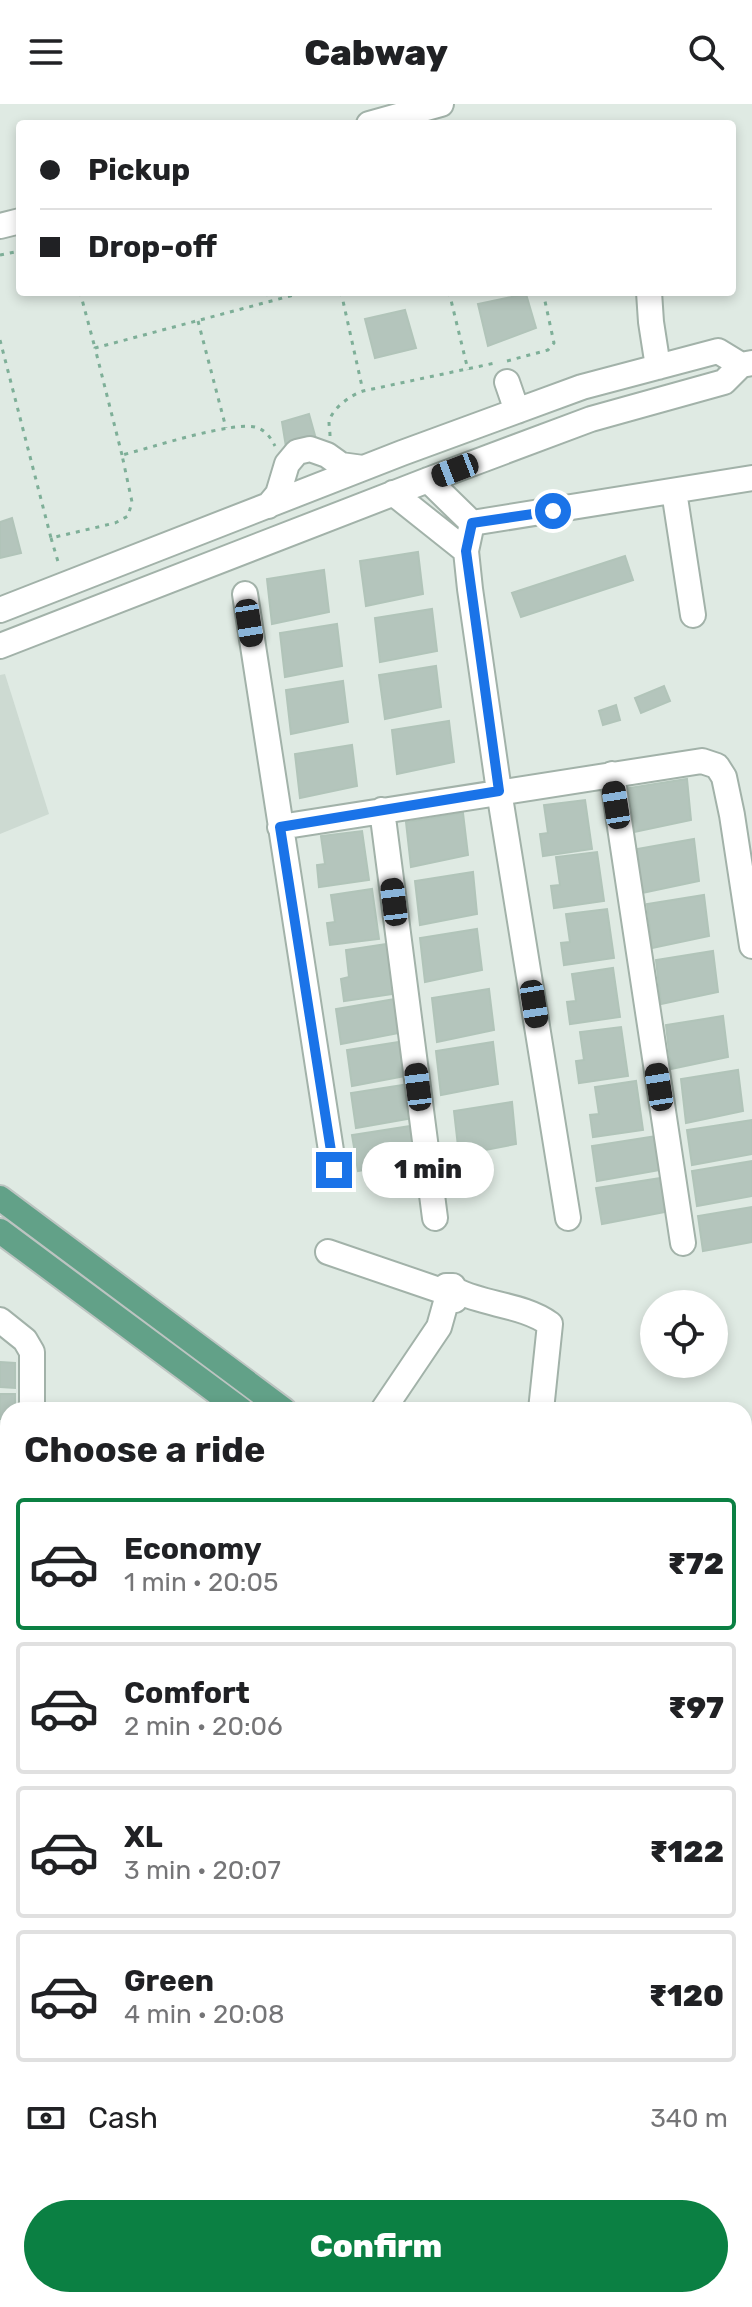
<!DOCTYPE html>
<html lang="en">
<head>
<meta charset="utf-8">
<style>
	:root { --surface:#fff; --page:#f6f6f6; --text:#202124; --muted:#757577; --line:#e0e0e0; --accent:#0b8043 }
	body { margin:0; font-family:Rubik,sans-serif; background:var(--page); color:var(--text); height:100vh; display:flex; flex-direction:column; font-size:30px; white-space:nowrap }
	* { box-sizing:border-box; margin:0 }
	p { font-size:26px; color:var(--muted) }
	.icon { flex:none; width:44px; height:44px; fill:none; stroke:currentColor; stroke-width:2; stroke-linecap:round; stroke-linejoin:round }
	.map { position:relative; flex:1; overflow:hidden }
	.side { position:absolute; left:0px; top:1298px; width:752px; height:906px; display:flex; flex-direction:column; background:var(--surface); border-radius:24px 24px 0 0; box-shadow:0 4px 12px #0003 }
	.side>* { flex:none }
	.guide { position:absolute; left:16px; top:16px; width:720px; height:176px; border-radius:8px; box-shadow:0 4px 12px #0003; display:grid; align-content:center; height:176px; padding:0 24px; background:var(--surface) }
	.fabs { position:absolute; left:640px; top:1186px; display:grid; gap:16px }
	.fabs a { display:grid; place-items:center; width:88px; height:88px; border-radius:50%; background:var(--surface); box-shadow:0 4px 12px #0003; font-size:40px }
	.end { position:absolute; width:36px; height:36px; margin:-18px; border:10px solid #1a73e8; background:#fff; box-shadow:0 0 0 4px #fff }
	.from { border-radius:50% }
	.bubble { position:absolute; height:56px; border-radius:28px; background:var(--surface); box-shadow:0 4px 12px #0003; font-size:26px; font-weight:800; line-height:56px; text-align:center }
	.car { position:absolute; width:24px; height:48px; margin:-24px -12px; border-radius:10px; box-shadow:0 0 6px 2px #0007; background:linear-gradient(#222 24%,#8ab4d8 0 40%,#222 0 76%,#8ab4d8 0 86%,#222 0) }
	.guide b { display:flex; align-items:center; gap:28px; height:76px; font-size:30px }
	.guide b+b { border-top:2px solid var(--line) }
	.guide i { width:20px; height:20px; background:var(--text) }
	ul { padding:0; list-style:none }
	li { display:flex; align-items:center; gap:24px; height:132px; margin:0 16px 12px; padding:0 8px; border:4px solid var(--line); border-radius:8px }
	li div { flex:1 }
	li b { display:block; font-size:30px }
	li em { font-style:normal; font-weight:800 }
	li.selected { border-color:var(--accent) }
	li>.icon { width:72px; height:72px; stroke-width:1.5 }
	h2 { padding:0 24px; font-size:36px; line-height:96px }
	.pay { display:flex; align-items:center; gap:20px; height:88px; padding:0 24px; font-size:30px }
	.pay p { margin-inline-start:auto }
	.action { display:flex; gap:16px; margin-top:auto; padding:16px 24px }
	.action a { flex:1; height:92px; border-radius:48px; background:var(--accent); color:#fff; font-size:32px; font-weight:800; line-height:92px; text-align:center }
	header { display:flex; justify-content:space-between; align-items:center; height:104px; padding:0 24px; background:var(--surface); font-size:36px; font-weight:800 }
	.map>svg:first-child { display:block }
	.built { fill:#cddad2 }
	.building { fill:#b4c5bc; stroke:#b1c4b9; stroke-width:2 }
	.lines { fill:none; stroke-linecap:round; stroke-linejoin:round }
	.minor-casing { stroke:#a2b2a9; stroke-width:28 }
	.major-casing { stroke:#bcc4c1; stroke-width:28 }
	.path { stroke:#7eaf98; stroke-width:3; stroke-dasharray:4 6; stroke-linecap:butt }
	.minor { stroke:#fff; stroke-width:24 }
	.major { stroke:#62a188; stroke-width:24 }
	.route { stroke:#1a73e8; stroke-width:10 }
</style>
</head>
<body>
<header><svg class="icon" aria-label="menu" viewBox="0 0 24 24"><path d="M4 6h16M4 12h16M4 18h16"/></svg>Cabway<svg class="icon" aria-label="search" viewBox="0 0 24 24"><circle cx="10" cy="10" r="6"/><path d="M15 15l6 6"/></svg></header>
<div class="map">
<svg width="752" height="2203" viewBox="0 0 752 2203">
	<rect width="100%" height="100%" fill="#dfeae3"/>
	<!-- built -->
	<path class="built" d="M5,570L49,710L0,730V571Z"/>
	<!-- building -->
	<path class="building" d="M526,190L536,224L488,242L478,200Z
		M405,206L416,244L375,254L365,215Z
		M309,310L316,335L286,343L282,318Z
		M12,414L21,449L0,454V418Z
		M418,448L423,490L366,502L360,457Z
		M625,452L633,476L521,513L512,489Z
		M324,466L329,508L272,520L267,475Z
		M432,505L437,547L380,558L375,514Z
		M337,520L342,562L285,573L280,529Z
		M436,562L441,603L385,615L379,571Z
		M343,577L348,618L291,630L286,586Z
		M664,582L670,597L641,609L635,594Z
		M616,601L620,616L603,621L599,607Z
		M449,617L454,658L397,670L392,626Z
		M352,641L357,682L300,694L295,650Z
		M687,675L691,716L634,728L629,684Z
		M585,696L592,745L543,752L540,730L548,729L544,701Z
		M463,709L468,751L411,763L406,718Z
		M362,727L369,776L319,783L317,761L325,760L321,732Z
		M694,735L699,777L642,789L637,745Z
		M597,748L604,797L554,804L551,782L560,781L556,753Z
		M473,768L477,810L420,821L415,777Z
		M372,785L379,835L330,841L327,819L335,818L331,791Z
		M704,791L709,832L652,844L647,800Z
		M607,805L614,854L564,861L561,839L570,838L566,810Z
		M477,825L482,866L425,878L420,834Z
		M387,840L393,890L344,897L341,875L349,873L346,846Z
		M713,847L718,888L661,900L656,856Z
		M613,864L620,913L570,920L567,898L576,897L572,870Z
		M489,885L494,926L437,938L432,894Z
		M401,894L404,928L341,940L336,905Z
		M723,912L728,953L671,965L666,921Z
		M621,923L628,972L579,979L576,957L584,956L580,928Z
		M412,936L416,970L352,982L347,946Z
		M493,938L498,980L441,991L436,947Z
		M738,966L743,1007L686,1019L681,975Z
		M636,977L643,1026L593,1033L590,1011L599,1010L595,983Z
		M416,979L419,1013L356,1024L351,989Z
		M512,998L516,1040L459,1051L454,1007Z
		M752,1016V1050L692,1061L687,1026Z
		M417,1021L421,1055L358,1067L352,1031Z
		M657,1032L660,1066L597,1077L592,1042Z
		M752,1057V1092L697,1102L692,1067Z
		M661,1074L665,1108L602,1120L596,1084Z
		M752,1103V1138L703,1147L698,1112Z
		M0,1258L15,1259V1284L0,1283Z
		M0,1290H15V1306H8V1315H0Z
		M0,1325H8V1350H0Z
		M8,1399V1432L0,1434V1402Z
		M8,1439V1472L0,1475V1442Z
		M8,1477V1510L0,1512V1480Z
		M6,1635L8,1667L0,1670V1637Z
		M8,1868V1902L0,1904V1870Z
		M8,1902V1934L2,1936L0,1928V1904Z
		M5,2083L8,2093V2110L0,2112V2085Z
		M8,2118V2146L0,2148V2120Z
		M8,2160V2188L0,2190V2162Z"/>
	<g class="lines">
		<!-- minor casing -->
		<g class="minor-casing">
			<path id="minor" d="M369,20L441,0
				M0,122L20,117
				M649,188L651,218L658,263
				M507,278L517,307
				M428,376L472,419L752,374
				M674,387L693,511
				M393,389L466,447
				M268,402L278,390L287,360L297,348L310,345L327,351L341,361L363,364
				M472,419L466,447L470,485L499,687L568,1114
				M245,490L334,1066
				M0,506L402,349L582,283L718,247L741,261
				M0,542L428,376L591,315L724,278L741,261L752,259
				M612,670L683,1139
				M382,706L435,1114
				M280,723L702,657L717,662L724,673L732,711L752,842
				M328,1148L442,1187L446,1182H453L458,1190L455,1196
				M457,1187C486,1201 524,1201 550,1220L541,1306
				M0,1216L25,1236L32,1248V1306
				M383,1306L439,1223L446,1198
				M0,1577L8,1598
				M0,1797L8,1791"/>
		</g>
		<!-- major casing -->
		<g class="major-casing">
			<path id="major" d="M0,1094L284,1306
				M0,1127L241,1306
				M744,1651L752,1656
				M744,1684L752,1690"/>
		</g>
		<!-- path -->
		<path class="path" d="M485,20H499
			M0,151L20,147
			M80,188L95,244
			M267,188L270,198
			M341,188L363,287
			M449,188L468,266
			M198,217L226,324
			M0,236L51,434L115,419L128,412L132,398L122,351C147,345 237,315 258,324C266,327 271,334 275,342
			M507,257L548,246L554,239L543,188
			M330,332C330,327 329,322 329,318C332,304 351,291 363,287L495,259
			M122,351L95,244L305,188
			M51,434L59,461
			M54,2203L65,2196"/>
		<!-- minor -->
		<use href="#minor" class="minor"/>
		<!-- major -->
		<use href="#major" class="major"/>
	</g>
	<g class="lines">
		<!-- route -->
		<path class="route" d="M334,1066L280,723L499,687L466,447L472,419L553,407"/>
	</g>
</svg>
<div class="fabs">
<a><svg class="icon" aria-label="locate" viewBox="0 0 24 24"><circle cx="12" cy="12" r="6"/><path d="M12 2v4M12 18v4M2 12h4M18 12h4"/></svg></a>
</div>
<i class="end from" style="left:553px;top:407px"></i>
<i class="end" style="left:334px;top:1066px"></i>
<div class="bubble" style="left:362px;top:1038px;width:132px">1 min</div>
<i class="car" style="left:455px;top:366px;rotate:249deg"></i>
<i class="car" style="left:249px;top:519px;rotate:171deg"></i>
<i class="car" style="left:616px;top:701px;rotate:351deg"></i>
<i class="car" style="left:394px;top:798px;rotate:353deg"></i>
<i class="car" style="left:534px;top:900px;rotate:171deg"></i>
<i class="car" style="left:418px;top:983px;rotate:353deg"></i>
<i class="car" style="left:659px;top:983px;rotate:351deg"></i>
<div class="guide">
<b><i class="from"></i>Pickup</b>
<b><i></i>Drop-off</b>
</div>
<section class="side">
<h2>Choose a ride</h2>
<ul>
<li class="selected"><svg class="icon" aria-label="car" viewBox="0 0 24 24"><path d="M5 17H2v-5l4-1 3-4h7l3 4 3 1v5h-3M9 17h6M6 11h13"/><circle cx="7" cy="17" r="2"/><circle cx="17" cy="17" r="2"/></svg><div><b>Economy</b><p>1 min · 20:05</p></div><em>₹72</em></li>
<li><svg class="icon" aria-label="car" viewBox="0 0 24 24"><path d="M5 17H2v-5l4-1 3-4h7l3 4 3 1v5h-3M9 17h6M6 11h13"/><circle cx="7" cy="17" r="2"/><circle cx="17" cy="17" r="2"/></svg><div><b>Comfort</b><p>2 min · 20:06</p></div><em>₹97</em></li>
<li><svg class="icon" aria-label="car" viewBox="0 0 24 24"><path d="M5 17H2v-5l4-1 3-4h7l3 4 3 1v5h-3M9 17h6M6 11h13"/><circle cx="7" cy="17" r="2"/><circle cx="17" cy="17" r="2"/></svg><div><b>XL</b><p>3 min · 20:07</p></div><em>₹122</em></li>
<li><svg class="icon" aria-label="car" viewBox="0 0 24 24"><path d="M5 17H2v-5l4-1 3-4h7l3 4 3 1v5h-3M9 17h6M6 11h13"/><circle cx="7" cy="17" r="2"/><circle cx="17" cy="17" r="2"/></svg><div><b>Green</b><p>4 min · 20:08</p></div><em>₹120</em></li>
</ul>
<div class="pay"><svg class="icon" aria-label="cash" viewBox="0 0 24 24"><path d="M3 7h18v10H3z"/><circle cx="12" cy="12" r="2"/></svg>Cash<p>340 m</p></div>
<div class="action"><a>Confirm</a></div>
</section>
</div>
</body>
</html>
